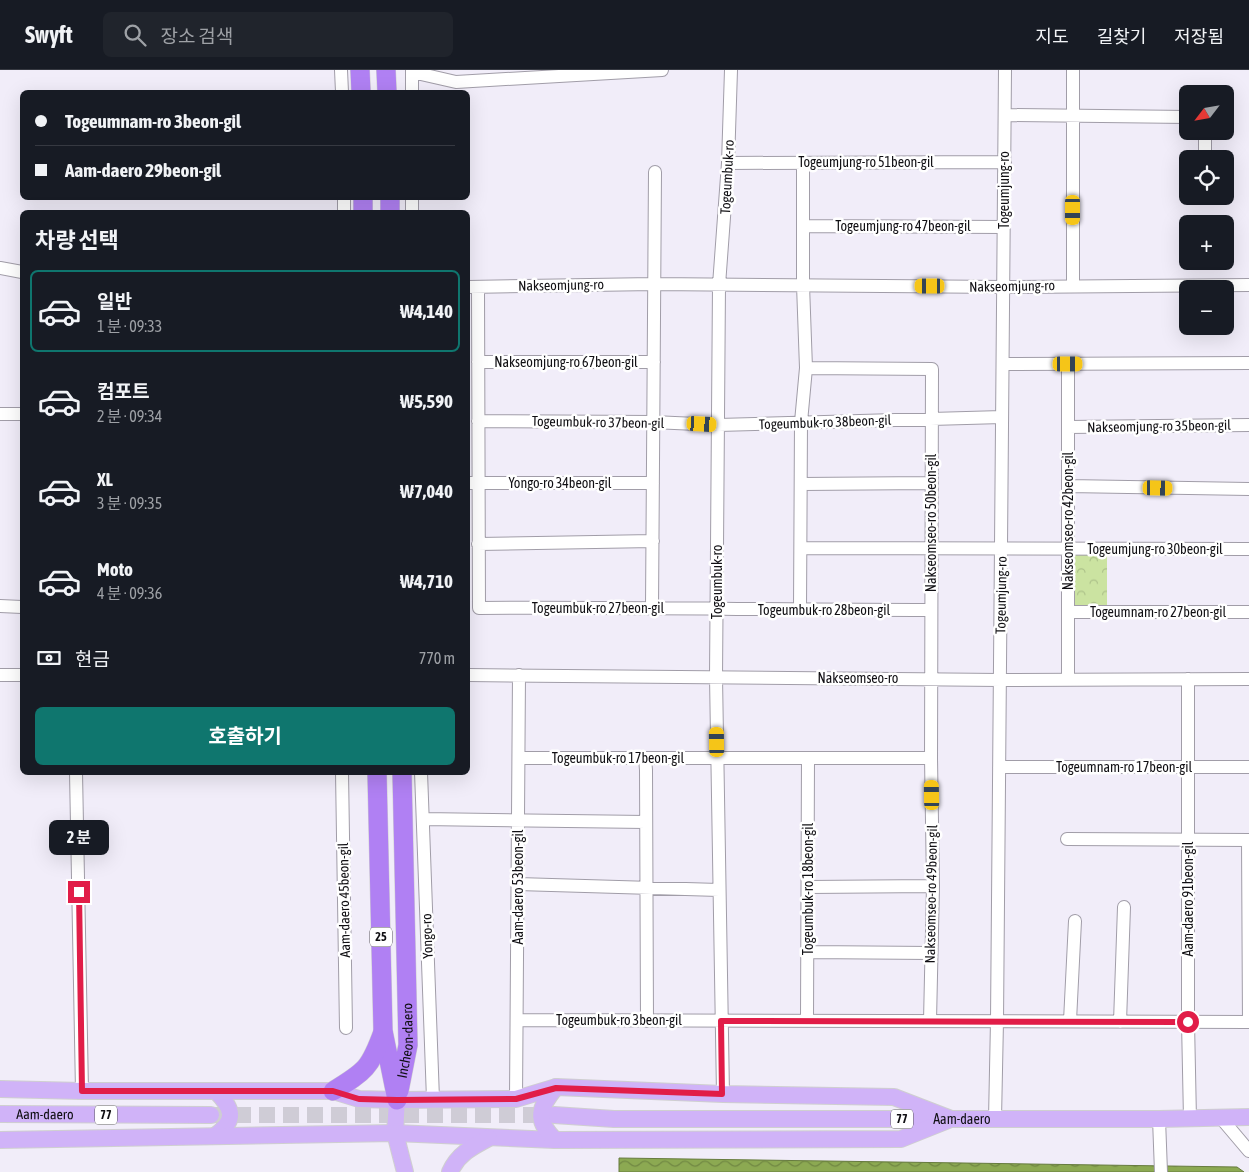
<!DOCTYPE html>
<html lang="ko">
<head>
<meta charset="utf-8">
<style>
	:root { --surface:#171b24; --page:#20242c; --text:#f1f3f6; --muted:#9ea1a6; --line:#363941; --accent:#0f766e }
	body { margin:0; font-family:"Asap Condensed","Noto Sans KR",sans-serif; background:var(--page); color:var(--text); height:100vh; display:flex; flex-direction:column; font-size:19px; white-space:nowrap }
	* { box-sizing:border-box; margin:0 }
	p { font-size:16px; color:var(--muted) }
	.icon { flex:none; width:28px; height:28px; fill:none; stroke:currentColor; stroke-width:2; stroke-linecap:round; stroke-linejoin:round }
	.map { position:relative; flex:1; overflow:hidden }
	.drawer { position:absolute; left:20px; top:140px; width:450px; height:565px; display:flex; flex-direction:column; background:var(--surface); border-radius:8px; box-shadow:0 5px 20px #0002 }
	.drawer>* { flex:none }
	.top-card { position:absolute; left:20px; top:20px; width:450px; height:110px; border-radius:8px; box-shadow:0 5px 20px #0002; display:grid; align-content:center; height:110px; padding:0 15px; background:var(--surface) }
	.needle { width:32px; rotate:239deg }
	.controls { position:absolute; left:1179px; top:15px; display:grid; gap:10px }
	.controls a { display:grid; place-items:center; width:55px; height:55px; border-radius:8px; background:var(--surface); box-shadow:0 5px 20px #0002; font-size:25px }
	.end { position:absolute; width:22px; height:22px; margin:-11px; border:6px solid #e11d48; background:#fff; box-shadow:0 0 0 2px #fff }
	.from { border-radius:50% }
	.bubble { position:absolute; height:35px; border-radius:8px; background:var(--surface); box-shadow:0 5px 20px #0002; font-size:16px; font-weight:700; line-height:35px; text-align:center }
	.car { position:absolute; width:15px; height:30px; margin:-15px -8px; border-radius:6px; box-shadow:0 0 4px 1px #0007; background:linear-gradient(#f5c518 24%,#345 0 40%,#f5c518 0 76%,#345 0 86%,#f5c518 0) }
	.top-card b { display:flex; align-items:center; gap:18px; height:48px; font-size:19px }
	.top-card b+b { border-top:1px solid var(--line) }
	.top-card i { width:12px; height:12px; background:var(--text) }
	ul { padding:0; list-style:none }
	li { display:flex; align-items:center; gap:15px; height:82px; margin:0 10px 8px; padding:0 5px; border:2px solid transparent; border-radius:8px }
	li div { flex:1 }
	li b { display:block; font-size:19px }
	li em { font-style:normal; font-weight:700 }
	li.current { border-color:var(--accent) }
	li>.icon { width:45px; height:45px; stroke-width:1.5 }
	h2 { padding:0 15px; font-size:22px; line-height:60px }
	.pay { display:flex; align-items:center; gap:12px; height:55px; padding:0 15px; font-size:19px }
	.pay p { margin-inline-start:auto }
	.action { display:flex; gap:10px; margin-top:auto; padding:10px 15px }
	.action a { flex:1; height:58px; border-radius:8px; background:var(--accent); color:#fff; font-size:20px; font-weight:700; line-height:58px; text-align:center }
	header { display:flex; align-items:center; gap:30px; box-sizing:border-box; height:70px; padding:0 25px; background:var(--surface); border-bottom:1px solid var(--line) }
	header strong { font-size:24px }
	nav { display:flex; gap:28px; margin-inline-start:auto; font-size:18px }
	.search { width:350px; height:45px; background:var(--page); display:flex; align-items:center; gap:12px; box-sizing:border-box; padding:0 18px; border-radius:8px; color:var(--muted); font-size:19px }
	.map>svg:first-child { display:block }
	.forest { fill:url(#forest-crowns) }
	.water { fill:url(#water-waves); stroke:#677b3f }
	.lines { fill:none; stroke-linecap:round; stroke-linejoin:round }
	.major-tunnel { stroke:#cfccd6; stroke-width:16; stroke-dasharray:16 8; stroke-linecap:butt }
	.minor-casing { stroke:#a19da8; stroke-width:14 }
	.major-casing { stroke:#cfcfd0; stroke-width:18 }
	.highway-casing { stroke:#cfcfd0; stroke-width:20 }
	.minor { stroke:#fff; stroke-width:12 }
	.major { stroke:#d0b3f8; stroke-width:16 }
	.highway { stroke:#b080f3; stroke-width:19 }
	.route { stroke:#e11d48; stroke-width:6 }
	.labels { text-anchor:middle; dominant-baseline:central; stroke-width:5; stroke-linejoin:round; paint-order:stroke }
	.shield { fill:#fff; stroke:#58575a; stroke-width:1 }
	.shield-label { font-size:12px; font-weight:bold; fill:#100f13 }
	.street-label { font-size:14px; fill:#100f13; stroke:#fff }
</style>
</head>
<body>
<header>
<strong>Swyft</strong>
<div class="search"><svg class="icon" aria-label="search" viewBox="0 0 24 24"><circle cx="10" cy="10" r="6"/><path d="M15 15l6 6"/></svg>장소 검색</div>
<nav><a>지도</a><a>길찾기</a><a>저장됨</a></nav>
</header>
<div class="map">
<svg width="1249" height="1102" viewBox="0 0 1249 1102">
	<defs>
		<pattern id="forest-crowns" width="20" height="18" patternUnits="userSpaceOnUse" patternTransform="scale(1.25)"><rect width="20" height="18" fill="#cbe3a1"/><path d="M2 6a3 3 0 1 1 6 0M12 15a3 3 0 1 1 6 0" fill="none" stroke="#adc28a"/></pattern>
		<pattern id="water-waves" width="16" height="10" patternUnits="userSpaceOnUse" patternTransform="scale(1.25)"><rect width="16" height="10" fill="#8ca952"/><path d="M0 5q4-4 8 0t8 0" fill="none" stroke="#718843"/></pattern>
	</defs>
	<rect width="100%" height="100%" fill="#f1edf9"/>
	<!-- forest -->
	<path class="forest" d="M1070,480L1107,481V539L1070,540Z"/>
	<!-- water -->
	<path class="water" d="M619,1088L1237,1097L1244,1102H619Z"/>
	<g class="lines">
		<!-- major-tunnel -->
		<path class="major-tunnel" d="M211,1045H554"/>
		<!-- minor casing -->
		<g class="minor-casing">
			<path id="minor" d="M341,0L342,22
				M1073,0V215
				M412,2L456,12L662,0
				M412,22V0
				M1005,45L1188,47
				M1205,61V89
				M728,93L1005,92
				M344,128V142
				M412,142V128
				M803,156L1004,157
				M0,198L22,202
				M468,217L654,214L1004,217L1249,215
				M478,217L479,538C630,537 780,540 931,540
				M478,292H654
				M1003,294L1249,293
				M806,298L932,299L931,688L933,816L930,951
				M0,344H22
				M478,351L653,352L718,355L1002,347
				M1068,357L1249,355
				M468,413H653
				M801,414L931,413
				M1068,416L1249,419
				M478,474L653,471
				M801,478L1249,479
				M0,536L22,537
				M652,537L655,102
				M800,540L801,352L806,298L803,215V92
				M1068,542H1249
				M0,605H22
				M468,605L1000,610L1249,609
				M1068,609V294
				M1188,609V952L1190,1049
				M519,688H931
				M645,688L646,700L647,951
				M999,697H1249
				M76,702L82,1021
				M342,702L346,958
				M421,702L433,1029
				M423,749L646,752
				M1067,769L1249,770
				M1248,770L1249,952
				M518,814L719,820
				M808,817L933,816
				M807,882L931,883
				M518,950L1249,952
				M807,950L808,688
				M1070,951L1075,851
				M1120,952L1124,837
				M723,1024L716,607L719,215L728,93L731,0
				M516,1029L519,605
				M1221,1048L1249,1081
				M995,1049L997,951L1005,0
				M1159,1049L1161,1102"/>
		</g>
		<!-- major casing -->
		<g class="major-casing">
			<g id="major">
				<path d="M0,1019L82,1021H333L359,1029L397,1030L516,1029L556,1017L723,1024L894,1027L951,1049"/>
				<path d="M397,1030L395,1063L405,1102"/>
				<path id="s1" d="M0,1044L211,1045"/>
				<path id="s2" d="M554,1045L614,1049H1159L1249,1047"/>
				<path d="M215,1066C236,1050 234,1040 216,1021"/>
				<path d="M0,1070L395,1063L555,1070L901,1069L951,1049"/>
				<path d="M555,1070C534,1049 539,1038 556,1017"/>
				<path d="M450,1102C458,1084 472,1077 489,1068"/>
			</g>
		</g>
		<!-- highway casing -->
		<g class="highway-casing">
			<g id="highway">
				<path d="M360,0L361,22"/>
				<path d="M386,0L387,22"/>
				<path d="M363,128V142"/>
				<path d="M390,128V142"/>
				<path d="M377,702L383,961L397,1030"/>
				<path d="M333,1021C366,1001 370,998 383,962"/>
				<path id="s3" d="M399,1021L408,975L402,702"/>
			</g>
		</g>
		<!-- minor -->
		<use href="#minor" class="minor"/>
		<!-- major -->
		<use href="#major" class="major"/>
		<!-- highway -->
		<use href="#highway" class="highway"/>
	</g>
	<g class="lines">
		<!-- route -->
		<path class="route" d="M79,822L82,1021H333L359,1029L397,1030L516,1029L556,1018L722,1024L721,951L1188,952"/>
	</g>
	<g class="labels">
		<!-- shield labels -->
		<g class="shield">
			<rect x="370" y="857.5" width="22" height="19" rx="4"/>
			<rect x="95" y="1035.5" width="22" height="19" rx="4"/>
			<rect x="891" y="1039.5" width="22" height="19" rx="4"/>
		</g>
		<g class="shield-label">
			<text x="381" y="867">25</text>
			<text x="106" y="1045">77</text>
			<text x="902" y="1049">77</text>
		</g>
		<!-- street labels -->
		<g class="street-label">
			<text x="866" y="92">Togeumjung-ro 51beon-gil</text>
			<text transform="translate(727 107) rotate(-87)">Togeumbuk-ro</text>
			<text transform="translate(1004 120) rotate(-90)">Togeumjung-ro</text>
			<text x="903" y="156">Togeumjung-ro 47beon-gil</text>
			<text transform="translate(561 215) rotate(-1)">Nakseomjung-ro</text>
			<text transform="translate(1012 216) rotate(-1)">Nakseomjung-ro</text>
			<text x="566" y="292">Nakseomjung-ro 67beon-gil</text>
			<text transform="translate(598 352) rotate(1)">Togeumbuk-ro 37beon-gil</text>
			<text transform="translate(825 352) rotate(-2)">Togeumbuk-ro 38beon-gil</text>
			<text transform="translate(1159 356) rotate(-1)">Nakseomjung-ro 35beon-gil</text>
			<text x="560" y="413">Yongo-ro 34beon-gil</text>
			<text transform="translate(1068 451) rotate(-90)">Nakseomseo-ro 42beon-gil</text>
			<text transform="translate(931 453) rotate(-90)">Nakseomseo-ro 50beon-gil</text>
			<text x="1155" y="479">Togeumjung-ro 30beon-gil</text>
			<text transform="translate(717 512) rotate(-90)">Togeumbuk-ro</text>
			<text transform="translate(1001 525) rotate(-89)">Togeumjung-ro</text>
			<text x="598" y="538">Togeumbuk-ro 27beon-gil</text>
			<text x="824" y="540">Togeumbuk-ro 28beon-gil</text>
			<text x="1158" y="542">Togeumnam-ro 27beon-gil</text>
			<text x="858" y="608">Nakseomseo-ro</text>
			<text x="618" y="688">Togeumbuk-ro 17beon-gil</text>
			<text x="1124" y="697">Togeumnam-ro 17beon-gil</text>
			<text transform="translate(518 817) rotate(-90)">Aam-daero 53beon-gil</text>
			<text transform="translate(808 819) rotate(-90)">Togeumbuk-ro 18beon-gil</text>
			<text transform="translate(931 824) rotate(-89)">Nakseomseo-ro 49beon-gil</text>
			<text transform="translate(1188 829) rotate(-90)">Aam-daero 91beon-gil</text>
			<text transform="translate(344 830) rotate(-91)">Aam-daero 45beon-gil</text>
			<text transform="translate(427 866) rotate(-92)">Yongo-ro</text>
			<text x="619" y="950">Togeumbuk-ro 3beon-gil</text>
			<text stroke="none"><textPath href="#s3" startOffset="51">Incheon-daero</textPath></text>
			<text stroke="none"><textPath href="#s1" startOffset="45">Aam-daero</textPath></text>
			<text stroke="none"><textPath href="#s2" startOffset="408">Aam-daero</textPath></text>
		</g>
	</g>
</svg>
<div class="controls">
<a><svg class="needle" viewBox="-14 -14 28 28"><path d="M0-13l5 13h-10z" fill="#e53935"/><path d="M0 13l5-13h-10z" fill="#9ea1a6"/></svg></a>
<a><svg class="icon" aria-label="locate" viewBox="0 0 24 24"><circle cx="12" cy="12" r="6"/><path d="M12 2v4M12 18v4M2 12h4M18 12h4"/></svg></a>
<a>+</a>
<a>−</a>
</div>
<i class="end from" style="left:1188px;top:952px"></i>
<i class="end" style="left:79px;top:822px"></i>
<div class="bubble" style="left:49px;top:750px;width:60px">2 분</div>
<i class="car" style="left:1073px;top:140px;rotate:180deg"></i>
<i class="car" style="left:930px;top:216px;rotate:270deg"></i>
<i class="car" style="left:1068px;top:294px;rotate:90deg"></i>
<i class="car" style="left:702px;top:354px;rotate:93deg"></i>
<i class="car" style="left:1158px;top:418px;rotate:91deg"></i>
<i class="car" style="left:717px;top:672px;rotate:359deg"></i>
<i class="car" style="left:932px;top:725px;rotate:359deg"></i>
<div class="top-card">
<b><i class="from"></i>Togeumnam-ro 3beon-gil</b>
<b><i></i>Aam-daero 29beon-gil</b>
</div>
<section class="drawer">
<h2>차량 선택</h2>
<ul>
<li class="current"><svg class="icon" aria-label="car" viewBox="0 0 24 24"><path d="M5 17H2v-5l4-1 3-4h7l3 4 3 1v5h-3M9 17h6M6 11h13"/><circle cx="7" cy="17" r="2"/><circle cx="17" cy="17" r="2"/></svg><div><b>일반</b><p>1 분 · 09:33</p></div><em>₩4,140</em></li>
<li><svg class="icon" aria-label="car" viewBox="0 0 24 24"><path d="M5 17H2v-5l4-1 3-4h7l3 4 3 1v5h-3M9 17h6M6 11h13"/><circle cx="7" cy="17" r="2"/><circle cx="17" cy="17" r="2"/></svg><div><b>컴포트</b><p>2 분 · 09:34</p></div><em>₩5,590</em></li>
<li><svg class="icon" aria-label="car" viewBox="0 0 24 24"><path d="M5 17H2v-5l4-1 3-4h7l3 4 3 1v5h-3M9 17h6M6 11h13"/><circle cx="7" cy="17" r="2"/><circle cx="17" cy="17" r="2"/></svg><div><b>XL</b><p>3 분 · 09:35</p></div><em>₩7,040</em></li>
<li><svg class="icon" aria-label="car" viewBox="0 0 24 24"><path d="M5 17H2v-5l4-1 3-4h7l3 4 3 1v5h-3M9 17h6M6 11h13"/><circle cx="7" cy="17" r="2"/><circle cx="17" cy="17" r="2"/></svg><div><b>Moto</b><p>4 분 · 09:36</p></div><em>₩4,710</em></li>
</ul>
<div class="pay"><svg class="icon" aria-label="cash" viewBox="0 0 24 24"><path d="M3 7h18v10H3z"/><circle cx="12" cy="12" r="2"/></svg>현금<p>770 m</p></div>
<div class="action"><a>호출하기</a></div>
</section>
</div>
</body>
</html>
